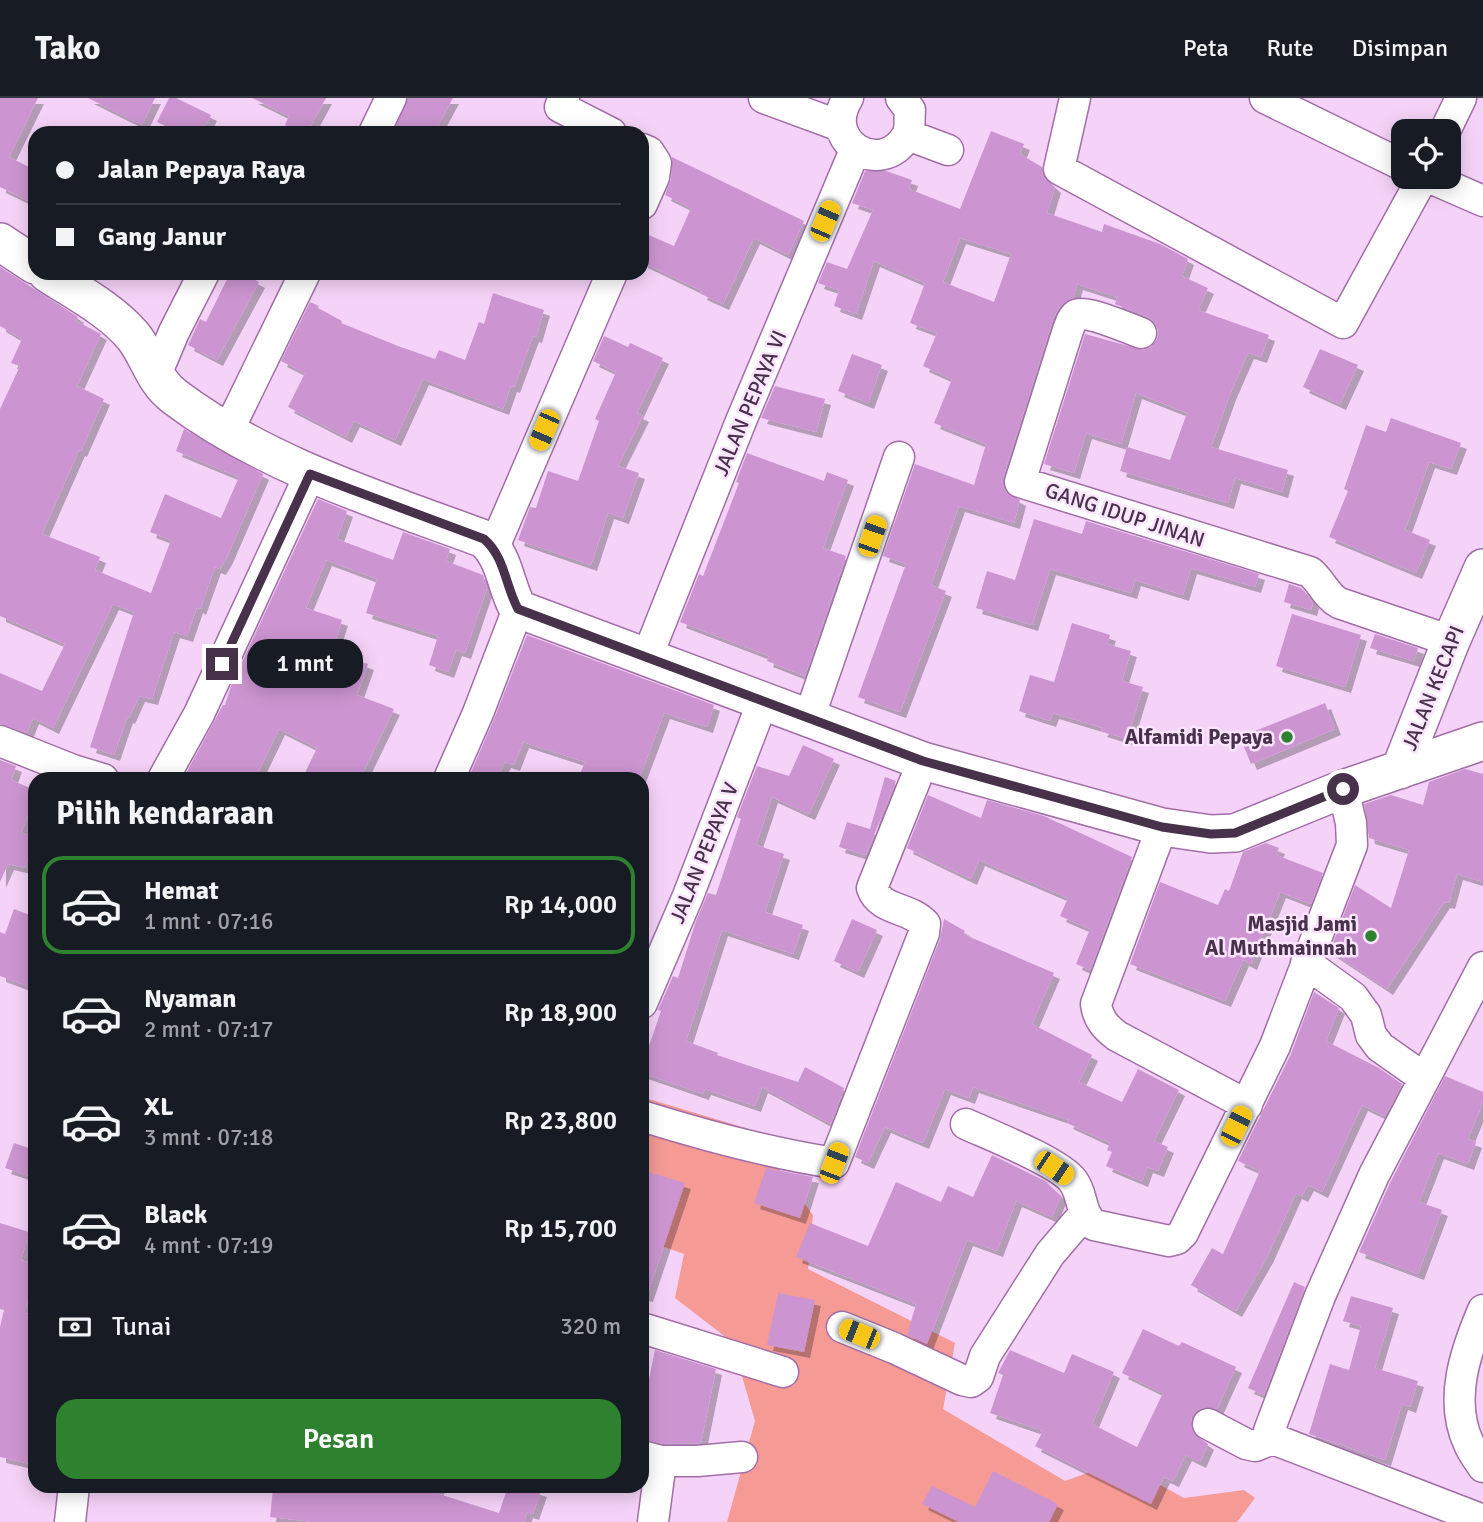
<!DOCTYPE html>
<html lang="id">
<head>
<meta charset="utf-8">
<style>
	:root { --surface:#171b24; --page:#20242c; --text:#f1f3f6; --muted:#9ea1a6; --line:#363941; --accent:#2e822f }
	body { margin:0; font-family:Signika,sans-serif; background:var(--page); color:var(--text); height:100vh; display:flex; flex-direction:column; font-size:26px; white-space:nowrap }
	* { box-sizing:border-box; margin:0 }
	p { font-size:23px; color:var(--muted) }
	.icon { flex:none; width:38px; height:38px; fill:none; stroke:currentColor; stroke-width:2; stroke-linecap:round; stroke-linejoin:round }
	.map { position:relative; flex:1; overflow:hidden }
	.panel { position:absolute; left:28px; top:674px; width:621px; height:721px; display:flex; flex-direction:column; background:var(--surface); border-radius:21px; box-shadow:0 4px 18px #0003 }
	.panel>* { flex:none }
	.hud { position:absolute; left:28px; top:28px; width:621px; height:154px; border-radius:21px; box-shadow:0 4px 18px #0003; display:grid; align-content:center; height:154px; padding:0 28px; background:var(--surface) }
	.tools { position:absolute; left:1391px; top:21px; display:grid; gap:14px }
	.tools a { display:grid; place-items:center; width:70px; height:70px; border-radius:14px; background:var(--surface); box-shadow:0 4px 18px #0003; font-size:35px }
	.end { position:absolute; width:32px; height:32px; margin:-16px; border:9px solid #48314a; background:#fff; box-shadow:0 0 0 4px #fff }
	.from { border-radius:50% }
	.bubble { position:absolute; height:49px; border-radius:21px; background:var(--surface); box-shadow:0 4px 18px #0003; font-size:23px; font-weight:600; line-height:49px; text-align:center }
	.car { position:absolute; width:21px; height:42px; margin:-21px -10px; border-radius:9px; box-shadow:0 0 5px 2px #0007; background:linear-gradient(#f5c518 24%,#345 0 40%,#f5c518 0 76%,#345 0 86%,#f5c518 0) }
	.hud b { display:flex; align-items:center; gap:24px; height:66px; font-size:26px }
	.hud b+b { border-top:2px solid var(--line) }
	.hud i { width:18px; height:18px; background:var(--text) }
	ul { padding:0; list-style:none }
	li { display:flex; align-items:center; gap:21px; height:98px; margin:0 14px 10px; padding:0 14px; border:4px solid transparent; border-radius:21px }
	li div { flex:1 }
	li b { display:block; font-size:26px }
	li em { font-style:normal; font-weight:600 }
	li.on { border-color:var(--accent) }
	li>.icon { width:63px; height:63px; stroke-width:1.5 }
	h2 { padding:0 28px; font-size:32px; line-height:84px }
	.pay { display:flex; align-items:center; gap:18px; height:77px; padding:0 28px; font-size:26px }
	.pay p { margin-inline-start:auto }
	.button { display:flex; gap:14px; margin-top:auto; padding:14px 28px }
	.button a { flex:1; height:80px; border-radius:21px; background:var(--accent); color:#fff; font-size:28px; font-weight:600; line-height:80px; text-align:center }
	header { display:flex; align-items:center; gap:42px; box-sizing:border-box; height:98px; padding:0 35px; background:var(--surface); border-bottom:2px solid var(--line) }
	header strong { font-size:33px }
	nav { display:flex; gap:38px; margin-inline-start:auto; font-size:24px }
	.map>svg:first-child { display:block }
	.green { fill:#f59a95 }
	.building { fill:#cc95d1; fill-rule:evenodd; filter:url(#shadow) }
	.lines { fill:none; stroke-linecap:round; stroke-linejoin:round }
	.minor-casing { stroke:#a26ea7; stroke-width:33 }
	.tertiary-casing { stroke:#a26ea7; stroke-width:40 }
	.minor { stroke:#fff; stroke-width:30 }
	.tertiary { stroke:#fff; stroke-width:37 }
	.route { stroke:#48314a; stroke-width:9 }
	.poi-dot { fill:#2e822f; stroke:#fbe4fd; stroke-width:2.5 }
	.labels { text-anchor:middle; dominant-baseline:central; stroke-width:5; stroke-linejoin:round; paint-order:stroke }
	.street-label { font-size:21px; fill:#48314a; stroke:#fbe4fd }
	.poi-label { font-size:21px; font-weight:bold; fill:#48314a; stroke:#fbe4fd; text-anchor:end }
</style>
</head>
<body>
<header>
<strong>Tako</strong>
<nav><a>Peta</a><a>Rute</a><a>Disimpan</a></nav>
</header>
<div class="map">
<svg width="1483" height="1424" viewBox="0 0 1483 1424">
	<defs>
		<filter id="shadow"><feDropShadow dx="6" dy="6" stdDeviation="0" flood-color="#0004"/></filter>
	</defs>
	<rect width="100%" height="100%" fill="#f5d3f8"/>
	<!-- green -->
	<path class="green" d="M642,999L749,1031L813,1117L808,1171L955,1245L943,1311L1065,1383L1118,1364L1184,1400L1244,1392L1255,1400L1237,1424H727L755,1323L732,1244L675,1200L684,1156L642,1141Z"/>
	<!-- building -->
	<path class="building" d="M0,0H38L9,59L35,72V106L0,89Z
		M88,0H155L142,27Z
		M169,0H176L211,17L202,35H180L157,24Z
		M252,0H326L307,35H300L285,27L289,18Z
		M408,0H453L434,35H393Z
		M991,33L1024,46L1020,56L1042,69L1044,79L1055,89L1047,115L1102,134L1104,126L1160,146L1188,161L1182,178L1208,190L1198,212L1269,237L1261,259L1248,255L1230,296L1211,349L1288,372L1282,394L1235,380L1228,405L1120,373L1127,349L1170,362L1187,315L1136,295L1121,346L1086,335L1074,375L1044,366L1085,236L1143,252L1151,249L1157,241L1158,232L1154,224L1148,219L1115,206L1117,199L1077,186L1073,200L1061,207L1054,218L1003,379V387L1007,395L1020,402L1014,425L959,408L931,487L946,493L900,614L858,599L906,466L883,458L915,366L974,387L986,346L934,325L952,281L923,268L937,235L910,225L925,185L874,163L856,216L834,208L839,192L818,185L827,164L847,171L873,112L852,105L865,73H886L912,82L909,91L960,111ZM960,140L1011,156L994,204L943,184Z
		M672,59L804,123L788,157L754,140L723,206L701,196L702,193L642,164V134L674,148L691,110L665,97L671,81Z
		M0,169L78,219L76,223L101,236L77,288L104,301L81,353L79,352L42,436L100,459L95,472L151,495L171,442L150,434L165,396L221,420L239,379L176,353L184,331L263,376L227,459L220,471L215,469L200,511L197,509L187,538L174,534L152,601L139,598L129,620L127,619L114,657L90,649L134,514L113,506L53,630L33,620L27,635L0,626V575L42,593L65,546L0,518V311L20,268L11,265L22,241L0,228Z
		M230,175H242L259,184L217,262L188,247L200,221L206,224Z
		M493,195L544,212L536,239L533,238L514,289L511,288L503,311L423,281L395,342L354,323L346,339L288,309L305,275L281,263L310,204L319,208L318,210L342,223L341,225L398,248L435,261L439,252L465,262L479,224L484,226Z
		M604,238L628,249L630,245L663,260L637,315L643,318L618,368L639,375L623,420L608,415L591,467L518,442L530,409L536,410L548,373L578,383L599,323L595,321L616,274L593,263Z
		M1320,251L1358,267L1340,306L1303,289Z
		M852,256L882,267L868,305L838,293Z
		M775,288L825,301L816,334L761,320Z
		M1391,320L1461,345L1451,371L1429,364L1405,432L1430,442L1416,475L1329,439L1348,393L1344,391L1366,327L1386,334Z
		M747,355L824,383L827,374L848,382L823,450L846,458L805,578L767,563L769,558L680,524L699,476L703,478L739,385L736,384Z
		M318,401L347,413L337,441L393,462L403,434L450,451L446,463L483,477L487,490L465,555L456,552L448,574L429,567L438,538L366,515L377,481L326,462L306,510L342,522L332,553L368,566L357,597L394,611L360,681H302L317,650L279,631L255,681H183L223,607H225L231,588Z
		M1034,421L1082,436L1086,423L1259,476L1255,489L1191,470L1183,497L1135,482L1131,495L1050,471L1032,527L976,510L987,473L1015,482Z
		M1289,486L1301,490L1304,493L1313,505L1311,512L1284,504Z
		M1292,516L1361,537L1345,589L1276,568Z
		M1072,525L1110,537L1107,546L1131,553L1122,583L1143,589L1127,641L1101,633L1103,630L1053,615L1050,623L1019,613L1030,577L1054,584Z
		M1375,536L1418,550L1414,563L1370,550Z
		M527,537L714,607L707,629L664,615L639,681H578L585,664L523,644L514,667L505,664L497,681H468L494,621Z
		M1325,605L1335,631L1251,666L1240,639Z
		M803,647L834,661L809,716L772,699L756,747L784,756L765,814L803,827L793,856L722,832L686,943L718,955L717,957L798,984L805,969L844,990L831,1026L762,989L755,1008L705,991L703,996L642,975V968L661,913L658,912L673,878L678,880L696,823L708,795L716,797L741,721L737,719L757,668L789,678Z
		M0,662L16,668L11,682L35,692V701L21,735L34,738L25,770L8,766L0,784Z
		M1465,671L1483,676V784L1457,776L1449,805L1444,804L1387,891L1330,853L1355,787L1391,810L1409,752L1369,740L1364,706L1391,697L1423,707L1429,684Z
		M885,679L896,683L866,757L839,749L847,724L870,731Z
		M928,697L981,720L987,702L1044,718L1132,759L1090,872L1076,866L1090,831L1060,818L1068,800L979,762L971,781L907,750Z
		M1266,745L1279,750L1276,757L1323,775L1311,806L1280,794L1251,866L1243,862L1225,903L1130,866L1160,784L1218,807L1225,791L1229,793L1243,754Z
		M14,811L35,819V891L0,878V834L5,836Z
		M852,821L877,832L858,874L834,863Z
		M944,821L965,833L963,836L1054,875L1032,926L1092,957L1079,984L1122,1004L1138,971L1179,992L1154,1043L1168,1049L1158,1073L1147,1069L1142,1083L1106,1068L1112,1054L1107,1052L1110,1045L1067,1025L1069,1022L973,989L969,1000L945,991L923,1045L885,1029L868,1065L855,1059L940,841Z
		M1314,894L1339,910L1326,943L1379,970L1402,986L1385,1018L1362,1007L1322,1094L1308,1087L1302,1098L1296,1095L1267,1159L1236,1213L1191,1187L1212,1150L1223,1156L1260,1073L1238,1063L1291,956Z
		M1445,978L1483,994V1004L1468,1041L1476,1044L1468,1066L1438,1055L1419,1104L1442,1112L1418,1176L1359,1154L1390,1085Z
		M14,1045L35,1052V1080L5,1070Z
		M992,1057L1045,1083L1061,1098L1052,1119L1016,1103L997,1153L967,1142L927,1246L907,1237L916,1206L796,1159L810,1125L868,1148L896,1084L941,1104L948,1088L973,1099Z
		M766,1070L813,1079L800,1120L754,1105Z
		M642,1072L685,1085L647,1198L642,1197Z
		M0,1125L29,1134L21,1162L35,1167V1183L24,1215L35,1218V1367L0,1359V1229L4,1212L0,1211Z
		M1294,1184L1305,1189L1264,1297L1248,1290Z
		M778,1195L815,1202L804,1254L767,1247Z
		M1351,1198L1393,1210L1375,1270L1418,1283L1410,1309L1402,1306L1385,1362L1309,1336L1330,1266L1349,1272L1361,1228L1343,1223Z
		M1143,1231L1179,1248L1182,1244L1236,1269L1217,1311L1208,1309L1199,1311L1192,1318L1191,1326L1193,1335L1208,1346L1200,1364L1186,1357L1173,1383L1164,1379L1151,1406L1035,1348L1043,1333L990,1315L1003,1277L998,1275L1010,1252L1064,1275L1072,1256L1114,1274L1092,1326L1137,1349L1163,1295L1122,1275Z
		M655,1252L716,1271L701,1345L663,1346L642,1341V1285L648,1286Z
		M993,1373L1058,1406L1049,1424H959L922,1406L932,1388L975,1409Z
		M293,1388H439L436,1395L499,1415L508,1388H524L541,1393L533,1416L527,1414L524,1424H315L270,1419L273,1391L292,1393Z"/>
	<g class="lines">
		<!-- minor casing -->
		<g class="minor-casing">
			<path id="minor" d="M564,0L560,9L611,35
				M764,0L840,28
				M848,0C820,44 881,80 906,39C911,32 909,20 910,12L901,0
				M1075,0L1059,71L1343,225L1423,79
				M1265,0L1404,68
				M1445,33L1461,0
				M374,35L391,0
				M908,37L948,52
				M642,51L649,54L656,65L654,79L642,106
				M1428,79L1483,103
				M1141,235C1130,231 1084,211 1076,217C1071,220 1070,228 1068,232L1020,384L1310,474C1322,484 1326,498 1339,505L1451,543
				M155,279L174,234L204,175
				M228,333L305,175
				M494,449L612,175
				M647,559L741,323L855,52
				M809,620L899,359
				M0,643L73,672L103,681
				M163,681L199,616L310,376
				M449,681L478,615L518,511
				M1162,729L1096,906C1098,921 1105,929 1117,938L1247,1007
				M1306,865L1353,899L1366,917L1371,937L1380,949L1424,980
				M642,905L688,798L763,603
				M642,1018C706,1038 769,1055 834,1065L924,835L925,826C910,809 880,813 872,790L923,663
				M966,1026C990,1037 1059,1064 1073,1083C1084,1098 1079,1114 1094,1127L1169,1143L1177,1141L1183,1135L1275,948L1352,747L1351,725L1343,691
				M1483,1212C1466,1252 1448,1302 1469,1346C1472,1354 1478,1361 1483,1369
				M842,1229L894,1250L962,1282L971,1284L978,1279L985,1258L1050,1156L1085,1115
				M642,1230L783,1274
				M1208,1326L1246,1346L1255,1348L1273,1341L1483,1422
				M1273,1341L1269,1338V1333L1320,1198L1374,1077L1483,869
				M642,1358L661,1363L653,1424
				M661,1363H697L742,1359
				M70,1424L74,1388"/>
		</g>
		<!-- tertiary casing -->
		<g class="tertiary-casing">
			<path id="tertiary" d="M0,144L35,167
				M47,175C76,194 110,211 133,238C149,258 153,283 175,299C265,367 379,402 484,441C505,459 505,487 518,511L923,663L1162,729L1211,736L1235,735L1343,691L1483,643
				M1400,672L1451,543L1483,470"/>
		</g>
		<!-- minor -->
		<use href="#minor" class="minor"/>
		<!-- tertiary -->
		<use href="#tertiary" class="tertiary"/>
	</g>
	<g class="lines">
		<!-- route -->
		<path class="route" d="M222,566L310,376L484,441C505,459 505,487 518,511L923,663L1162,729L1211,736L1235,735L1343,691"/>
	</g>
	<!-- markers -->
	<g class="poi-dot">
		<circle cx="1287" cy="639" r="7"/>
		<circle cx="1371" cy="838" r="7"/>
	</g>
	<g class="labels">
		<!-- street labels -->
		<g class="street-label">
			<text transform="translate(750 305) rotate(-67)">JALAN PEPAYA VI</text>
			<text transform="translate(1125 417) rotate(18)">GANG IDUP JINAN</text>
			<text transform="translate(1433 590) rotate(-68)">JALAN KECAPI</text>
			<text transform="translate(704 755) rotate(-68)">JALAN PEPAYA V</text>
		</g>
		<!-- poi labels -->
		<g class="poi-label">
			<text x="1273" y="639">Alfamidi Pepaya</text>
			<text x="1357" y="826">Masjid Jami<tspan x="1357" dy="24">Al Muthmainnah</tspan></text>
		</g>
	</g>
</svg>
<div class="tools">
<a><svg class="icon" aria-label="locate" viewBox="0 0 24 24"><circle cx="12" cy="12" r="6"/><path d="M12 2v4M12 18v4M2 12h4M18 12h4"/></svg></a>
</div>
<i class="end from" style="left:1343px;top:691px"></i>
<i class="end" style="left:222px;top:566px"></i>
<div class="bubble" style="left:247px;top:541px;width:116px">1 mnt</div>
<i class="car" style="left:825px;top:123px;rotate:23deg"></i>
<i class="car" style="left:544px;top:332px;rotate:203deg"></i>
<i class="car" style="left:872px;top:438px;rotate:19deg"></i>
<i class="car" style="left:1236px;top:1028px;rotate:26deg"></i>
<i class="car" style="left:834px;top:1065px;rotate:21deg"></i>
<i class="car" style="left:1054px;top:1070px;rotate:124deg"></i>
<i class="car" style="left:859px;top:1236px;rotate:292deg"></i>
<div class="hud">
<b><i class="from"></i>Jalan Pepaya Raya</b>
<b><i></i>Gang Janur</b>
</div>
<section class="panel">
<h2>Pilih kendaraan</h2>
<ul>
<li class="on"><svg class="icon" aria-label="car" viewBox="0 0 24 24"><path d="M5 17H2v-5l4-1 3-4h7l3 4 3 1v5h-3M9 17h6M6 11h13"/><circle cx="7" cy="17" r="2"/><circle cx="17" cy="17" r="2"/></svg><div><b>Hemat</b><p>1 mnt · 07:16</p></div><em>Rp 14,000</em></li>
<li><svg class="icon" aria-label="car" viewBox="0 0 24 24"><path d="M5 17H2v-5l4-1 3-4h7l3 4 3 1v5h-3M9 17h6M6 11h13"/><circle cx="7" cy="17" r="2"/><circle cx="17" cy="17" r="2"/></svg><div><b>Nyaman</b><p>2 mnt · 07:17</p></div><em>Rp 18,900</em></li>
<li><svg class="icon" aria-label="car" viewBox="0 0 24 24"><path d="M5 17H2v-5l4-1 3-4h7l3 4 3 1v5h-3M9 17h6M6 11h13"/><circle cx="7" cy="17" r="2"/><circle cx="17" cy="17" r="2"/></svg><div><b>XL</b><p>3 mnt · 07:18</p></div><em>Rp 23,800</em></li>
<li><svg class="icon" aria-label="car" viewBox="0 0 24 24"><path d="M5 17H2v-5l4-1 3-4h7l3 4 3 1v5h-3M9 17h6M6 11h13"/><circle cx="7" cy="17" r="2"/><circle cx="17" cy="17" r="2"/></svg><div><b>Black</b><p>4 mnt · 07:19</p></div><em>Rp 15,700</em></li>
</ul>
<div class="pay"><svg class="icon" aria-label="cash" viewBox="0 0 24 24"><path d="M3 7h18v10H3z"/><circle cx="12" cy="12" r="2"/></svg>Tunai<p>320 m</p></div>
<div class="button"><a>Pesan</a></div>
</section>
</div>
</body>
</html>
